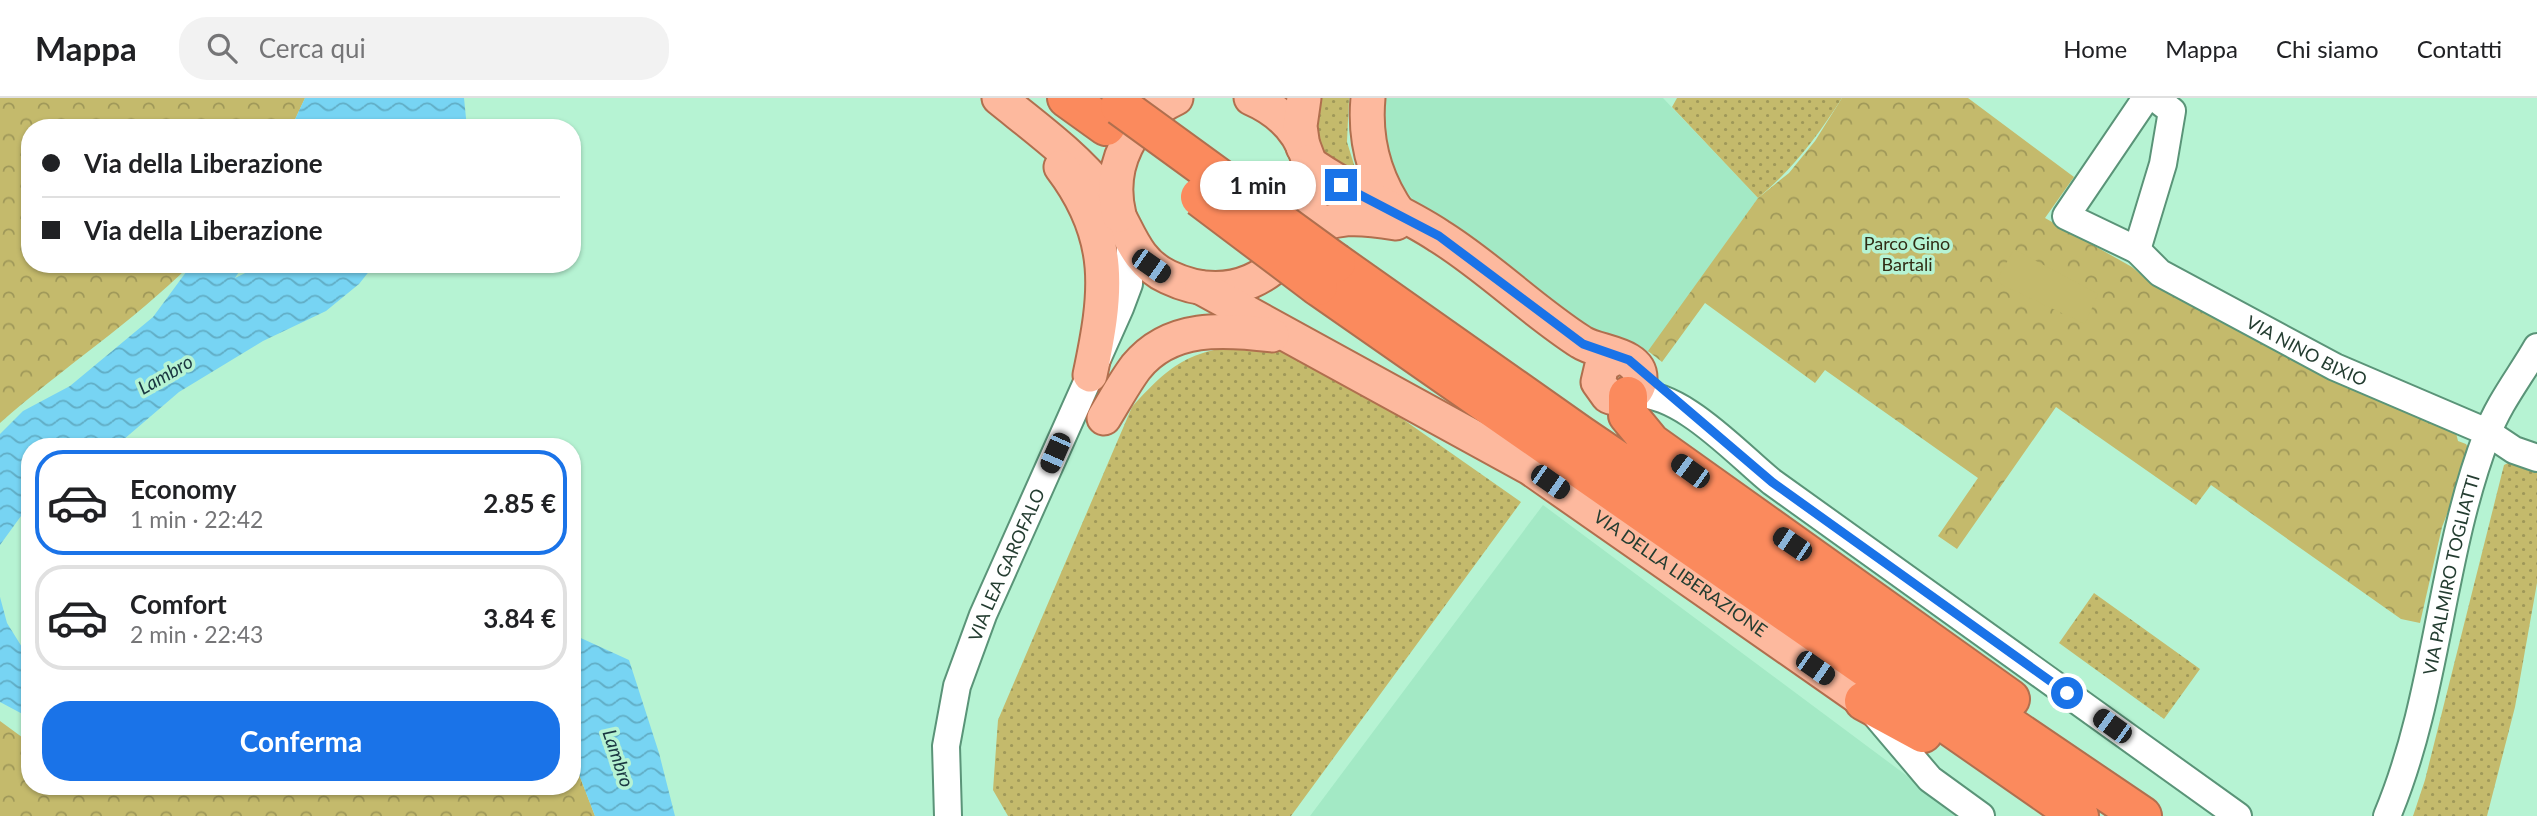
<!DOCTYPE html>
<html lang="it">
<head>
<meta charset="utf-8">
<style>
	:root { --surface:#fff; --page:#f2f2f2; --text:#202124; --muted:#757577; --line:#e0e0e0; --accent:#1a73e8 }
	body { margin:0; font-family:Lato,sans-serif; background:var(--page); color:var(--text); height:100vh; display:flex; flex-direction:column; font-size:26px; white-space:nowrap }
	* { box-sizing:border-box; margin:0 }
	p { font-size:23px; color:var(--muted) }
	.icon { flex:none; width:38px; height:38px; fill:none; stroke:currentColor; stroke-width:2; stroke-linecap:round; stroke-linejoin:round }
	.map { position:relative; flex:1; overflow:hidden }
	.panel { position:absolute; left:21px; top:340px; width:560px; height:357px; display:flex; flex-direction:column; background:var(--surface); border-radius:28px; box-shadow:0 2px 5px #0004 }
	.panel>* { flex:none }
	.banner { position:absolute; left:21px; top:21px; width:560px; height:154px; border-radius:28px; box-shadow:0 2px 5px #0004; display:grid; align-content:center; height:154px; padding:0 21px; background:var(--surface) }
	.end { position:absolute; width:32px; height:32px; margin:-16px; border:9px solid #1a73e8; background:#fff; box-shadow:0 0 0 4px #fff }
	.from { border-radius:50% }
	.bubble { position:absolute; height:49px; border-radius:24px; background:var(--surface); box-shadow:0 2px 5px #0004; font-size:23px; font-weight:700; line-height:49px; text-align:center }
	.car { position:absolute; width:21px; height:42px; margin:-21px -10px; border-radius:9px; box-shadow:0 0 5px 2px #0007; background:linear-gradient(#222 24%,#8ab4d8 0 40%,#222 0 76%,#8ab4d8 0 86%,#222 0) }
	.banner b { display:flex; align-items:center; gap:24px; height:66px; font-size:26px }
	.banner b+b { border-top:2px solid var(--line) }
	.banner i { width:18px; height:18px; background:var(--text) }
	ul { padding:12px 0 0; list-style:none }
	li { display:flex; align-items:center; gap:21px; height:105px; margin:0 14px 10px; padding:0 7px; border:4px solid var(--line); border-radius:28px }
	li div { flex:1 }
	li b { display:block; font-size:26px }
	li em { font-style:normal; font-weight:700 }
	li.on { border-color:var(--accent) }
	li>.icon { width:63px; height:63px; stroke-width:1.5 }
	.primary-button { display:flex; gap:14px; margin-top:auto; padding:14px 21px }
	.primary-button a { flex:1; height:80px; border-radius:28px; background:var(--accent); color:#fff; font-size:28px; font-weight:700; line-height:80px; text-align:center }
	header { display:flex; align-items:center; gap:42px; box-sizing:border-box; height:98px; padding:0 35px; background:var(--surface); border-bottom:2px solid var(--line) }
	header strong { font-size:33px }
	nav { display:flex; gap:38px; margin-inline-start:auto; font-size:24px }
	.search { width:490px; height:63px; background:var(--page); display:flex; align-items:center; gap:18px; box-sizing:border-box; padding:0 24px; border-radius:28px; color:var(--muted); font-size:26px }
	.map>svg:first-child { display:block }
	.built { fill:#a3e9c5 }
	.grass { fill:url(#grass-dots) }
	.park { fill:url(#park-crowns) }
	.pitch { fill:#c4ba6c }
	.water { fill:url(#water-waves) }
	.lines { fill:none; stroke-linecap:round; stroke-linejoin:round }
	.minor-casing { stroke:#5a9478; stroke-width:30 }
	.major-casing { stroke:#b06f4e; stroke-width:37 }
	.highway-casing { stroke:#b06f4e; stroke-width:42 }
	.minor { stroke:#fff; stroke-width:26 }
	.major { stroke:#fdb99e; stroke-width:33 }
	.highway { stroke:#fb8a5d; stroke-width:38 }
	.highway-bridge-casing { stroke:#b06f4e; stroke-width:42; stroke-linecap:butt }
	.highway-bridge { stroke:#fb8a5d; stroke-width:38 }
	.route { stroke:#1a73e8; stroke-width:9 }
	.labels { text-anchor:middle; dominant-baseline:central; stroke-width:7; stroke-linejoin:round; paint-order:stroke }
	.park-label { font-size:18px; fill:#302c15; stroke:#b6f3d3 }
	.street-label { font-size:18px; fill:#243d31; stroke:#b6f3d3 }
	.water-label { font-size:19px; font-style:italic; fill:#1a3741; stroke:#b6f3d3 }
</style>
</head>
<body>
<header>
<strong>Mappa</strong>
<div class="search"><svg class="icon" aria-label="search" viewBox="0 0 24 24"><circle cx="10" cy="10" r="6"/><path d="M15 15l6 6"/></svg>Cerca qui</div>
<nav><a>Home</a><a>Mappa</a><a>Chi siamo</a><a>Contatti</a></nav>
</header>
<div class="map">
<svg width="2537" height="718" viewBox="0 0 2537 718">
	<defs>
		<pattern id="grass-dots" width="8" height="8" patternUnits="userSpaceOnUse" patternTransform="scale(1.75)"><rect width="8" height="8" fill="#c4ba6c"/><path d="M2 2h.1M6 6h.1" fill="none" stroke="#9f9859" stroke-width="1.8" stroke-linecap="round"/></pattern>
		<pattern id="park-crowns" width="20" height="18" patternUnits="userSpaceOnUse" patternTransform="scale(1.75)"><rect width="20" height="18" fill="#c4ba6c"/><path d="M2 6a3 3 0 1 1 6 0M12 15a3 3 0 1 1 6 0" fill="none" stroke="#9f9859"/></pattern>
		<pattern id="water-waves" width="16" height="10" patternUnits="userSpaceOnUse" patternTransform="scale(1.75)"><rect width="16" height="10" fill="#77d4f3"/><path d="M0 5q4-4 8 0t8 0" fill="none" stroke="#61adc5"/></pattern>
	</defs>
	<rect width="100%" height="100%" fill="#b6f3d3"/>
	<!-- built -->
	<path class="built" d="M1374,0H1663L1758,100L1640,266L1437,129L1391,76Z
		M1543,407L1961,718H1310Z"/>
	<!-- grass -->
	<path class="grass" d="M1320,0H1349L1347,44L1360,86L1316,50L1314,26Z
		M1677,0H1842C1817,39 1793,71 1758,100L1672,9Z
		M1261,244L1307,254L1521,404L1291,718H1008L993,692L998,622L1132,309C1179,257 1192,254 1261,244Z
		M2510,364L2537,375V485L2515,609L2487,718H2413L2425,682L2504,367Z
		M2094,495L2200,571L2164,621L2059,545Z"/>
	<!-- park -->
	<path class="park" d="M0,0H305L291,30H30V166H191C132,225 62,270 0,325Z
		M1842,0H1968L2074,79L2045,120L2132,169L2152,186L2281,256L2329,281L2456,335L2458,343L2466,346L2471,355L2442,429L2420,525L2401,521L2211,387L2196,407L2056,309L1957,451L1938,438L1978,380L1825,272L1815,285L1705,205L1662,264L1648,253L1758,100L1789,75L1815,43Z
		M0,623L30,645V688H572V658L595,718H0Z"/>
	<!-- pitch -->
	<path class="pitch" d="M2014,151L2098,196L2085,226L1996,184Z"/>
	<!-- water -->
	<path class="water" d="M305,0H464L467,30H291Z
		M192,166H244L235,180L264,166H375L359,186L326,213L263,243L179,294L116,348H30V411L21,418L0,447V336L23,313L70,288L153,219Z
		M0,499L7,525L30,562V620L0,604Z
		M572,536L629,562L659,655L675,718H595L572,658Z"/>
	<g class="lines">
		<!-- minor casing -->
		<g class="minor-casing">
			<g id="minor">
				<path id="s1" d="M2146,0L2066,118L2137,152L2160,175L2335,269L2487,334L2514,352L2537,360"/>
				<path d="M2137,152L2163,66L2172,13L2155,0"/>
				<path d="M1630,297C1678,289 1738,357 1772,384L2238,718"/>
				<path d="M1874,615L1930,681L1981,718"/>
				<path id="s2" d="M948,718L946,648L957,588L983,517L1120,210L1129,186L1130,144"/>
				<path id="s3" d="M2387,718C2438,597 2440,459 2487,337C2498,306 2521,277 2537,249"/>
			</g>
		</g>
		<!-- major casing -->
		<g class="major-casing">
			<g id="major">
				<path d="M999,0C1036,30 1075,58 1105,96C1128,125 1131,162 1168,179C1292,238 1374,53 1251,0"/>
				<path d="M1368,0C1364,43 1375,82 1400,117"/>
				<path d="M1303,49L1300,28L1304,0"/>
				<path d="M1308,64C1349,94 1397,110 1439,138C1489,169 1531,212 1581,244C1597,255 1641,255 1640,281C1638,298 1622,304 1608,298L1598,284L1602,267L1617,259"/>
				<path d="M1061,69C1115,140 1107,196 1090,277"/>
				<path d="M1119,117C1107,68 1131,21 1176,0"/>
				<path d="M1302,137C1333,116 1360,119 1396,125"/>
				<path id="s4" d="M1202,190L1530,370L1864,603"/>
				<path d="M1104,320C1114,304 1124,285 1136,269C1170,227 1224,231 1272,237"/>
			</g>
		</g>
		<!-- highway casing -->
		<g class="highway-casing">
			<path id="highway" d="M1067,0L1106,28
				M1336,165L1580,337L2142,718
				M1318,188L2079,718
				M1628,298V317L1651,345L2010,601
				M1864,603L1923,635"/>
		</g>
		<!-- minor -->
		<use href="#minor" class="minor"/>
		<!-- major -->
		<use href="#major" class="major"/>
		<!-- highway -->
		<use href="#highway" class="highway"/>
		<!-- highway-bridge casing -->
		<g class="highway-bridge-casing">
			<path id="highway-bridge" d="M1120,8L1336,165
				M1200,99L1318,188"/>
		</g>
		<!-- highway-bridge -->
		<use href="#highway-bridge" class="highway-bridge"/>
	</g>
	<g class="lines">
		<!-- route -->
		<path class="route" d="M1341,87L1439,138L1583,246L1629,262L1772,384L2067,595"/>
	</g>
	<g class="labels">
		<!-- park labels -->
		<g class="park-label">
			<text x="1907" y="145">Parco Gino<tspan x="1907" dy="21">Bartali</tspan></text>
		</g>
		<!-- street labels -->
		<g class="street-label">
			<text stroke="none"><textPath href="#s1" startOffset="420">VIA NINO BIXIO</textPath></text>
			<text stroke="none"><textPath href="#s2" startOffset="262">VIA LEA GAROFALO</textPath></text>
			<text stroke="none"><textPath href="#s4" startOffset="558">VIA DELLA LIBERAZIONE</textPath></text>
			<text stroke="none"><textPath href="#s3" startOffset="250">VIA PALMIRO TOGLIATTI</textPath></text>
		</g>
		<!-- water labels -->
		<g class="water-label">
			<text transform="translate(165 276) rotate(-30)">Lambro</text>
			<text transform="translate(619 660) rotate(71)">Lambro</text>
		</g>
	</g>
</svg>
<i class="end from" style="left:2067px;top:595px"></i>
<i class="end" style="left:1341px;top:87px"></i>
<div class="bubble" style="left:1200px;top:63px;width:116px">1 min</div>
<i class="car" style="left:1151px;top:168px;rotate:125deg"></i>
<i class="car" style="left:1055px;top:355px;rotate:204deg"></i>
<i class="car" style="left:1690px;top:373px;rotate:306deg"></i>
<i class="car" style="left:1550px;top:384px;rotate:125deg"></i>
<i class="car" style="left:1792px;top:446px;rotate:304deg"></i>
<i class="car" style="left:1815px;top:570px;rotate:125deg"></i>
<i class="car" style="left:2112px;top:628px;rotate:306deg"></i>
<div class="banner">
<b><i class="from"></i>Via della Liberazione</b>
<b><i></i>Via della Liberazione</b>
</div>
<section class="panel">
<ul>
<li class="on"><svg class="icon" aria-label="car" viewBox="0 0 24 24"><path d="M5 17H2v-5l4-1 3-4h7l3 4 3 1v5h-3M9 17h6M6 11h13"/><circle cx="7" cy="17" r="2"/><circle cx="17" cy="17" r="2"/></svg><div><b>Economy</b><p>1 min · 22:42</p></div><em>2.85 €</em></li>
<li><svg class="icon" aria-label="car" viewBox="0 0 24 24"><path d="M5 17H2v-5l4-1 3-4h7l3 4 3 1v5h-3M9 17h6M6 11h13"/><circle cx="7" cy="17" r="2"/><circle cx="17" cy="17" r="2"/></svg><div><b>Comfort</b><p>2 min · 22:43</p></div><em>3.84 €</em></li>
</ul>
<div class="primary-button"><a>Conferma</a></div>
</section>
</div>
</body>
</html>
